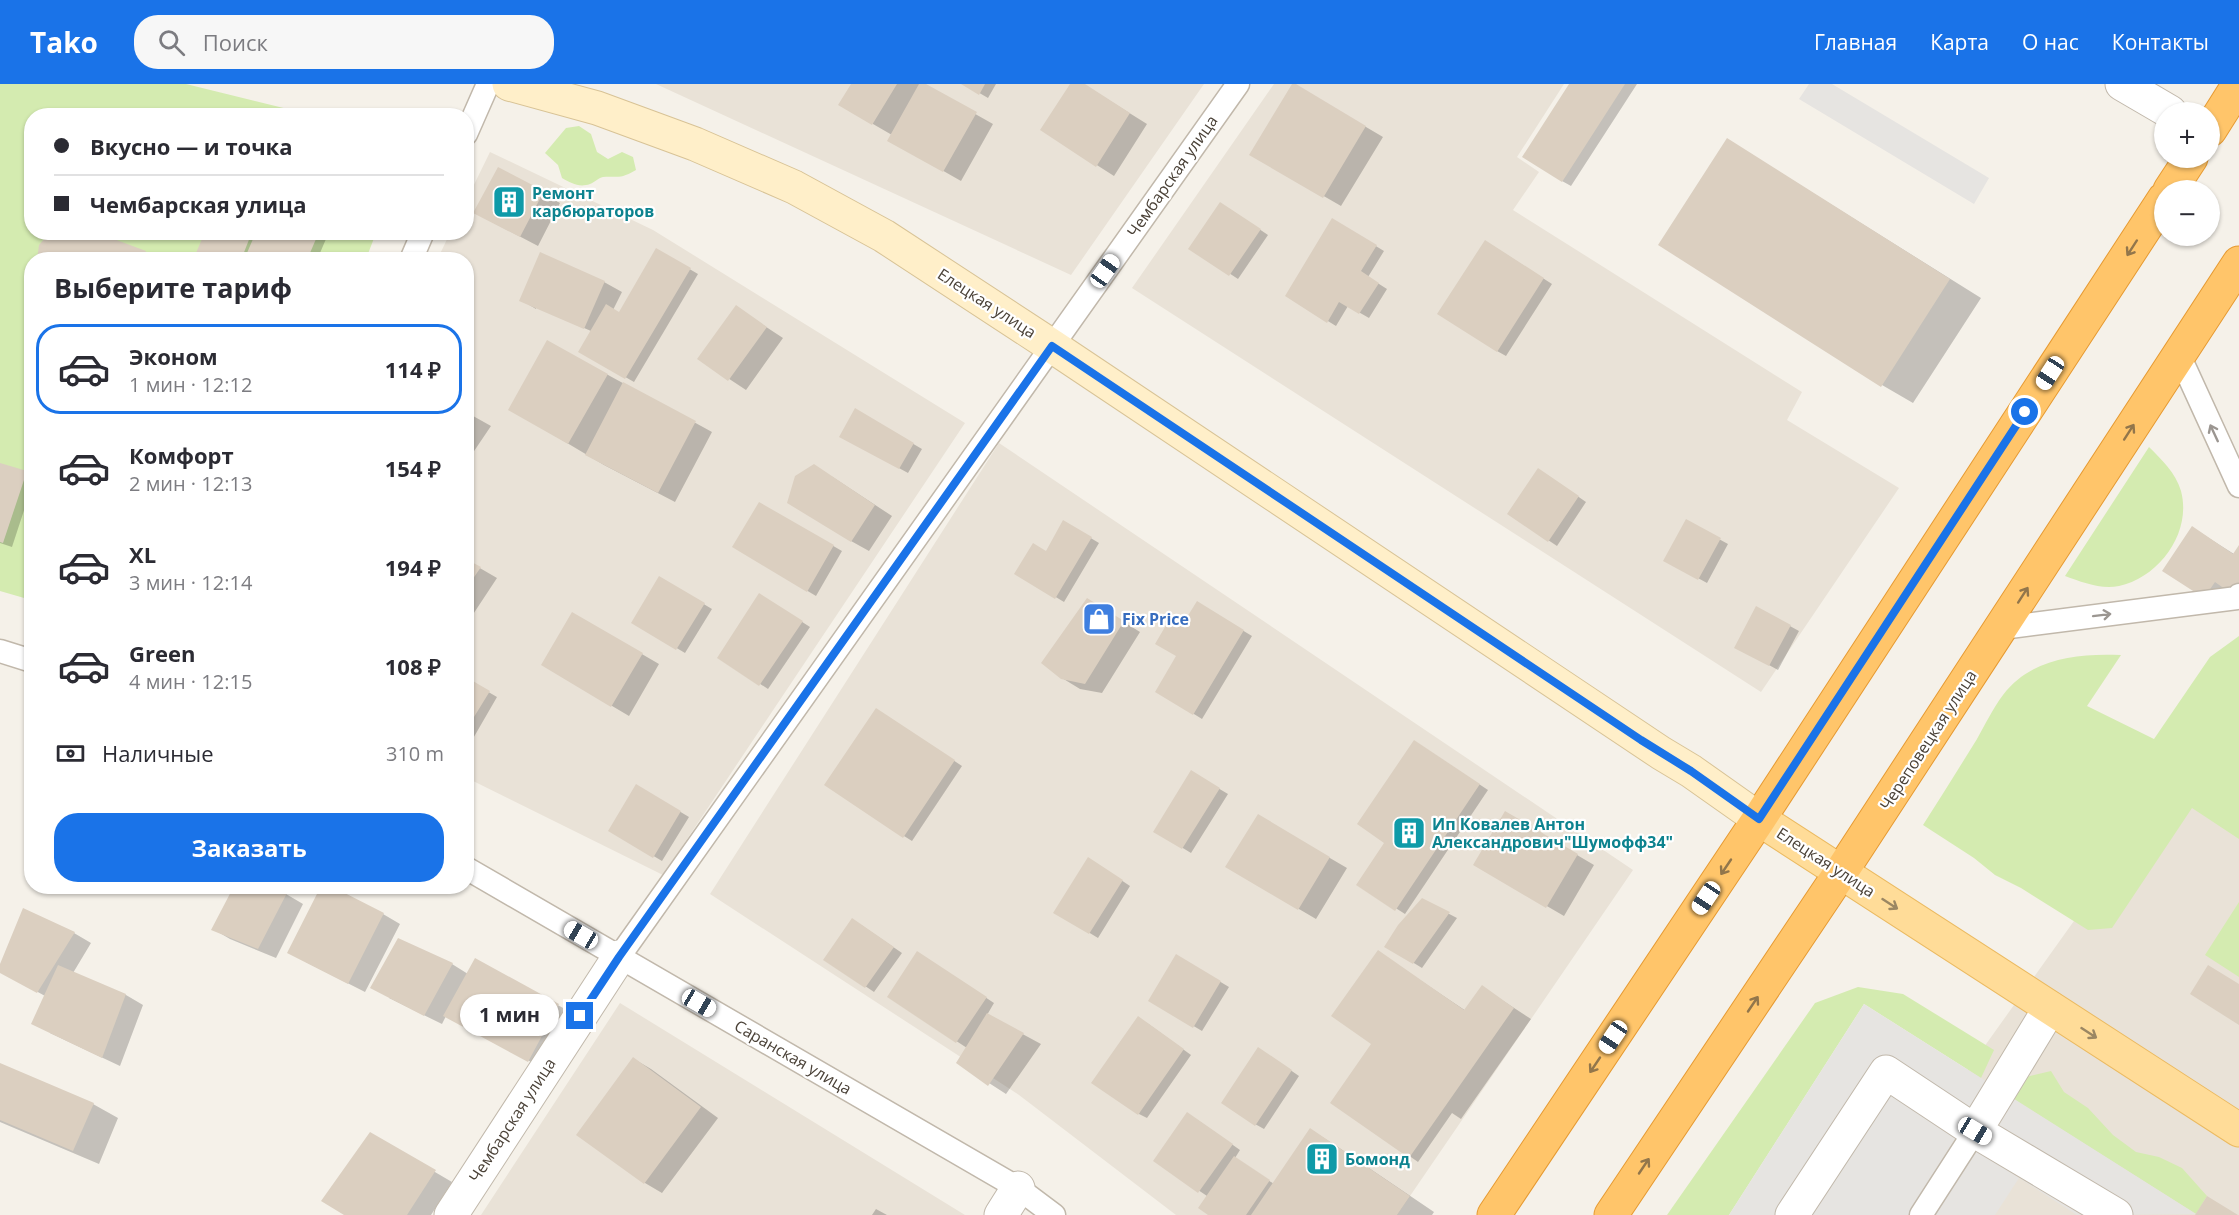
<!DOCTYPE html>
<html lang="ru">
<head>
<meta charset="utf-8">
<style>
	:root { --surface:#fff; --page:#f7f7f7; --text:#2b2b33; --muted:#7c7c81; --line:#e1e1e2; --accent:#1a73e8 }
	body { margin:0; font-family:"Open Sans",sans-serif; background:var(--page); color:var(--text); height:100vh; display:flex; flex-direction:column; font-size:22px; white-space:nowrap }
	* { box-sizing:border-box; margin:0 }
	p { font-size:20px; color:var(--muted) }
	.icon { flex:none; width:33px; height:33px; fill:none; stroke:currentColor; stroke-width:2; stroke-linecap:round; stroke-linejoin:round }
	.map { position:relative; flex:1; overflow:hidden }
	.side { position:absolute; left:24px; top:168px; width:450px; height:642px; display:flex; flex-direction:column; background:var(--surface); border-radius:24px; box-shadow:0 2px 4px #0004 }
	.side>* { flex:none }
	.banner { position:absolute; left:24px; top:24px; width:450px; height:132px; border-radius:24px; box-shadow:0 2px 4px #0004; display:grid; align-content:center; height:132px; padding:0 30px; background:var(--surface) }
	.tools { position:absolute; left:2154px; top:18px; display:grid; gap:12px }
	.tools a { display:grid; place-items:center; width:66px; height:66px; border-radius:50%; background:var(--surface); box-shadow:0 2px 4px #0004; font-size:30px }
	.end { position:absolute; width:27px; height:27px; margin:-14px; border:8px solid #1a73e8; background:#fff; box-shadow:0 0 0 3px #fff }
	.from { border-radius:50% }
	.bubble { position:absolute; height:42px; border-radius:21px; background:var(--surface); box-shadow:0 2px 4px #0004; font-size:20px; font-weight:700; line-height:42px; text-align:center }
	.car { position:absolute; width:18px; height:36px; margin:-18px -9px; border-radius:8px; box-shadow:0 0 4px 2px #0007; background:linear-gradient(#fff 24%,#345 0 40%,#fff 0 76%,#345 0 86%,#fff 0) }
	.banner b { display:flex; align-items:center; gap:21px; height:57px; font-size:22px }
	.banner b+b { border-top:2px solid var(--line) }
	.banner i { width:15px; height:15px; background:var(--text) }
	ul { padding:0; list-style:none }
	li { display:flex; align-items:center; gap:18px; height:90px; margin:0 12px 9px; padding:0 18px; border:3px solid transparent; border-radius:24px }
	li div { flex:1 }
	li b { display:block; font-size:22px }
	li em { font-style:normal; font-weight:700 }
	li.active { border-color:var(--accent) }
	li>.icon { width:54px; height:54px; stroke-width:1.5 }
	h2 { padding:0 30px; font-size:27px; line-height:72px }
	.pay { display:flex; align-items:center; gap:15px; height:66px; padding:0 30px; font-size:22px }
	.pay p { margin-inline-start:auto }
	.action { display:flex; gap:12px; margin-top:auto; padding:12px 30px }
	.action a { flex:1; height:69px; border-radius:24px; background:var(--accent); color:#fff; font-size:24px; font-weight:700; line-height:69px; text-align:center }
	header { display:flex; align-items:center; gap:36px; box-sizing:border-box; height:84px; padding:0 30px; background:var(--accent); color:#fff }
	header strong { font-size:28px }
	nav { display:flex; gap:33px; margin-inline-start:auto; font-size:21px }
	.search { width:420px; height:54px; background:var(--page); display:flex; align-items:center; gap:15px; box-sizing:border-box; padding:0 21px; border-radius:24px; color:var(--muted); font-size:22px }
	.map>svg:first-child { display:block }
	.residential { fill:#e9e2d7 }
	.green { fill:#d4ebb0 }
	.parking { fill:#e6e4e1 }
	.shadow { fill:#0003 }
	.building { fill:#dbcfc0 }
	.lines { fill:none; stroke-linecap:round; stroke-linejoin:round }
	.lane-casing { stroke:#c1b8ab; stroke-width:25 }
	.street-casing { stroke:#c1b8ab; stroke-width:35 }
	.secondary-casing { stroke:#d8c396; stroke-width:35 }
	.primary-casing { stroke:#ebba61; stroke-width:35 }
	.highway-casing { stroke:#e69a32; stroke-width:35 }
	.lane { stroke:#fff; stroke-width:22 }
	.street { stroke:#fff; stroke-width:33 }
	.secondary { stroke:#ffefc9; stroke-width:33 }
	.primary { stroke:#ffdc98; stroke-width:33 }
	.highway { stroke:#ffc56a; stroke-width:33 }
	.oneway { stroke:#92764b }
	.oneway2 { stroke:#9b9691 }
	.oneway3 { stroke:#9b8763 }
	.route { stroke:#1a73e8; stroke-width:8 }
	.labels { text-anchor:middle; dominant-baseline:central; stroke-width:4.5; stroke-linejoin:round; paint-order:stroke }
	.street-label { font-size:16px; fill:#4a4137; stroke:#fff }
	.culture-label { font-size:16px; font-weight:bold; fill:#0d838f; stroke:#fff; text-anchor:start }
	.shop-label { font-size:16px; font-weight:bold; fill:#366cbe; stroke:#fff; text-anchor:start }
</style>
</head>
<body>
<header>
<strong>Tako</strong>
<div class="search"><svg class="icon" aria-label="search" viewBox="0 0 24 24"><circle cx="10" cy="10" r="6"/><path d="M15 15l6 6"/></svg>Поиск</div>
<nav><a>Главная</a><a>Карта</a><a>О нас</a><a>Контакты</a></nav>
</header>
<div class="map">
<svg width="2239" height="1131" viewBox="0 0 2239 1131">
	<rect width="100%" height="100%" fill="#f5f1e9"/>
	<!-- residential -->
	<path class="residential" d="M656,0H1204L1071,191Z
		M1274,0H1564L1517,73L1539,88L1513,126L1802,308L1787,336L1899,404L1761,608L1132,204Z
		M490,68L653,146L965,339L663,791L467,694L466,176L444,175L439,172L450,149L466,148L467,115Z
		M999,359L1633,786L1397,1131H1176L1019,1011L710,810Z
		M2239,606V1131H1864Z
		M620,919L965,1131H481Z"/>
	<!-- green -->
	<path class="green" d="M0,0H186L312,31L32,32V148L376,149L366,175L32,176L31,516L0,507Z
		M579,42L591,50L597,68L608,75L622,68L633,73L636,86C620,95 621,92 603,93C598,94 595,98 590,100C579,104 571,99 562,94L558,81L545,69L566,44Z
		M2149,363C2161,375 2176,389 2181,407C2192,448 2160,493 2119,502C2101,506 2082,498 2065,492Z
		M2239,552V755L2192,724L2112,844L2088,846L2021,804L1995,791L1974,774L1923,741C1941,713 1959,684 1977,655C1985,641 1993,624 2003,611C2031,574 2078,569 2121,571L2087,622L2154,655L2210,573Z
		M2239,818V893L2205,871Z
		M1858,903L1903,910L1994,966L1981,994L1864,920L1729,1131H1667L1815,919Z
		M2051,987L2064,1008L2088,1024L2113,1051L2136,1068L2159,1073L2182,1084L2207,1112L2196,1130L2010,1013L2022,994Z"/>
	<!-- parking -->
	<path class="parking" d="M1809,0H1832L1989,94L1974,120L1799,15Z
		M1864,920L2196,1130L2077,1131L2019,1094L1995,1131H1729Z"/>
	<!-- shadow -->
	<path class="shadow" d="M853,0H922L993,40L961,97L889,56L892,51L873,40Z
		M964,0H996L988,14Z
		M1072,0H1083L1147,40L1114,92L1042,46Z
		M1293,0L1383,53L1341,122L1251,70Z
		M1571,0H1637L1571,102L1562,97Z
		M1728,56L1981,214L1913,319L1882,301Z
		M498,85L560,119L538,162L492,138Z
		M1228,124L1268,151L1238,195L1191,164Z
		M1333,136L1384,167L1368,193L1387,205L1369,234L1348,222L1336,242L1287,212Z
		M207,148H329L317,176H195Z
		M1493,162L1552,200L1506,272L1497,267Z
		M657,166L698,190L634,298L580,267L591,247L536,223V225L521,216L604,198L622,208L613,226L619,230Z
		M145,168L158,176H38Z
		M736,223L783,254L746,306L699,275Z
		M548,258L712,348L675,418L604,381L510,325Z
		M855,326L922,365L908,389L842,353Z
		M466,328L491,342L466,379Z
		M0,380L32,392V402L12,463L0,459Z
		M1547,391L1586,418L1557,462L1509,430Z
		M831,392L892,432L869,467L851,457Z
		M760,420L842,467L816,512L734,463Z
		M1686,437L1728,460L1707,499L1665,476Z
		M1064,438L1099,459L1064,518L1016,489L1046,468Z
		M2193,444L2234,470L2239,464L2222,523L2164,486Z
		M466,476L497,494L466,541Z
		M660,494L712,525L685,569L633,538Z
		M768,516L810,543L768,605L719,573Z
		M1197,519L1252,552L1202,635L1157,607L1178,572L1185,540Z
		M1757,524L1799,547L1778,586L1736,563Z
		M1105,526L1140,548L1102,609L1080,605L1062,594Z
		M573,530L659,580L629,632L543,581Z
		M466,595L497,613L471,658L466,655Z
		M885,631L962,682L912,757L904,752Z
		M1423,663L1488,706L1405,830L1358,800L1386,758Z
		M1191,688L1228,710L1191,769L1155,747Z
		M637,702L689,733L662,777L610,746Z
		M1506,729L1594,781L1564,832L1475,780Z
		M1258,732L1347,784L1316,835L1227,783Z
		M1097,780L1130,802L1098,854L1055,828Z
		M286,810L303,820L276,874L230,855L213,845Z
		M1422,816L1457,834L1422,884L1386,862Z
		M383,830L400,840L365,908L306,878Z
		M861,841L902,869L874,908L825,875Z
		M74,849L91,859L73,889L126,911L143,921L120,982L50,949L45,912L0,887V884Z
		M1378,868L1466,927L1482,903L1531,935L1461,1035L1452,1029L1418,1078L1332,1018L1373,960Z
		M1177,872L1229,903L1202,947L1150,916Z
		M926,874L994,919L987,931L1041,960L1006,1010L958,979L967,964L889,913Z
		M475,876L576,931L546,986L446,932L442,940L389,914L452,880L468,890Z
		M1147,939L1191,971L1147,1034L1139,1030Z
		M1267,970L1299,992L1264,1045L1255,1040Z
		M634,975L651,985L718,1034L662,1109L645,1099Z
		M0,981L93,1020L118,1034L99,1080L0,1038Z
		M1196,1035L1240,1066L1235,1074L1274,1100L1311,1046L1335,1061L1434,1128L1432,1131H1211L1207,1112L1155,1077Z
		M370,1050L452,1098L431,1131H347Z
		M876,1125L887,1131H872Z"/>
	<!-- building -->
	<path class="building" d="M851,0H897L872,41L838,21Z
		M919,0H926L977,28L943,88L887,57Z
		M961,0H985L979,11Z
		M1070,0H1085L1130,29L1096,83L1040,46Z
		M1292,0H1296L1366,42L1323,114L1249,71Z
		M1569,0H1625L1562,98L1522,73Z
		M1727,54L1950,195L1881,303L1658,161Z
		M498,83L544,107L520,153L473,129Z
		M1220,118L1261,145L1229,192L1188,165Z
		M1332,134L1377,161L1361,187L1379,199L1359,230L1339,218L1327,239L1285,212Z
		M50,148H95L146,167L143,176H37L39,161Z
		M205,148H252L241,176H193Z
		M256,148H319L307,176H244Z
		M1485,156L1544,194L1497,268L1437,230Z
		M656,164L691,184L625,295L578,268L606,220L619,228Z
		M540,168L605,197L584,245L519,217Z
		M736,221L767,243L728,297L697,275Z
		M547,256L608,290L568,360L508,326Z
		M623,298L696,337L658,409L585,371Z
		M855,324L914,359L899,385L839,353Z
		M0,379L27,387L3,459L0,458Z
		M814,380L875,421L851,458L787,419L795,392Z
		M1538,384L1579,412L1548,458L1507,430Z
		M759,418L834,461L807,508L732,463Z
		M1686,435L1721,454L1698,496L1663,477Z
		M1063,436L1092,453L1055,515L1014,490L1033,459L1046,467Z
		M2192,442L2233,470L2239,461V515L2215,498L2204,514L2162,487Z
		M466,475L481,483L466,505Z
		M659,492L705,519L676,566L631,539Z
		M759,509L803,537L759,602L717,574Z
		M1087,514L1124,537L1085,600L1061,595L1041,579Z
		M1197,517L1244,546L1193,631L1155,608L1176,572L1155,560L1172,531L1184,538Z
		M1756,522L1791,541L1769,582L1734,564Z
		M572,528L643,569L611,623L541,581Z
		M466,593L490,607L466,646Z
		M876,624L955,676L903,754L824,701Z
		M1414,656L1480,700L1395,827L1356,801L1384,759L1357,740Z
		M1191,686L1220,704L1182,765L1153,748Z
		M636,700L681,727L653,774L608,747Z
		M1505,727L1578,770L1546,824L1473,781Z
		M1258,730L1330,773L1298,826L1225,783Z
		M1088,773L1123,796L1089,850L1053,829Z
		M234,802H269L287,809L258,865L211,846Z
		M321,802H331L384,829L348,900L287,869Z
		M1422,814L1450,828L1413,880L1384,863L1398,841Z
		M23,824L75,848L37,909L0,889V880Z
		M852,834L894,863L865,904L823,876Z
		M398,854L453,879L424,932L370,904Z
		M1378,866L1464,926L1482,901L1514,924L1409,1074L1330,1019L1371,960L1331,932Z
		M917,867L987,913L956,959L887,913Z
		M1176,870L1221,897L1193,944L1148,917Z
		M475,874L559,920L528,978L443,932Z
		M58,881L126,910L102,974L31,940Z
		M2208,881L2239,900V941L2190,910Z
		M987,929L1024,949L988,1002L956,979Z
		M1138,932L1184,965L1138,1031L1091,999Z
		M1258,963L1292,986L1255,1042L1221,1019Z
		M633,973L701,1023L644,1100L576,1051Z
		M0,979L94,1019L73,1067L0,1036Z
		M1187,1028L1233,1060L1198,1109L1153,1077Z
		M1310,1044L1410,1112L1397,1131H1251Z
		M370,1048L436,1086L407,1131H344L321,1117Z
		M1234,1072L1270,1096L1246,1131H1208L1198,1124Z
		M2207,1112L2238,1131H2195Z"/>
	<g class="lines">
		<!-- lane casing -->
		<g class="lane-casing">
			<path id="lane" d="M466,50L488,0
				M411,176L423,148
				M2179,271L2239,402
				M2002,544L2237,514L2239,511
				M0,567L32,577
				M466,784L1018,1104L1054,1131
				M619,873L1238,0
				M1921,1131L1975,1047"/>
		</g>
		<!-- street casing -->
		<g class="street-casing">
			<path id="street" d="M2122,0L2170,28
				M1975,1047L2050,924
				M451,1131L619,873
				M1001,1131L1018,1104
				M1792,1131L1886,988L1975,1047L2116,1131"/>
		</g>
		<!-- secondary casing -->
		<g class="secondary-casing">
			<path id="secondary" d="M509,0L597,24L695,60L794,103L884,152L1052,262L1661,669L1691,687L1759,735"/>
		</g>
		<!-- primary casing -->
		<g class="primary-casing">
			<path id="primary" d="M1759,735L2239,1046"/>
		</g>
		<!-- highway casing -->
		<g class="highway-casing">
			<path id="highway" d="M2210,46L2239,0
				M2170,106L2191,74
				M1494,1131L1759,735L2164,115
				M1611,1131L1841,788L2239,179"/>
		</g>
		<!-- lane -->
		<use href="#lane" class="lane"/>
		<!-- street -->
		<use href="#street" class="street"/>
		<!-- secondary -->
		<use href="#secondary" class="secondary"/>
		<!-- primary -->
		<use href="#primary" class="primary"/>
		<!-- highway -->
		<use href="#highway" class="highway"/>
	</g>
	<!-- one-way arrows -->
	<defs><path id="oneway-shaft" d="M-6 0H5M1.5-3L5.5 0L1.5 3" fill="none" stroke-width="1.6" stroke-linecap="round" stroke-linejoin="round" transform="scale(1.5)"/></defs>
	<g class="oneway">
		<use href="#oneway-shaft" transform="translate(2132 164) rotate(123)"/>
		<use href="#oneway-shaft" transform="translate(2129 348) rotate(-57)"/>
		<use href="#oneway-shaft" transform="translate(2023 511) rotate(-57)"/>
		<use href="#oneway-shaft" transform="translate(1726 783) rotate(124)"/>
		<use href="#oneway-shaft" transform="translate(1753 920) rotate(-56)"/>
		<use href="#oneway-shaft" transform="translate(1595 981) rotate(124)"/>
		<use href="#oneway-shaft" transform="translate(1644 1082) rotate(-56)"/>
	</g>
	<g class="oneway2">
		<use href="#oneway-shaft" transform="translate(2214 349) rotate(-115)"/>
		<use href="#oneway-shaft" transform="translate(2102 531) rotate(-7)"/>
	</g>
	<g class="oneway3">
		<use href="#oneway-shaft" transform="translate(1890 820) rotate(33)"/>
		<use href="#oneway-shaft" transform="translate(2089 949) rotate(33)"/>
	</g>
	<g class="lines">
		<!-- route -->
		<path class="route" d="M580,932L619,873L1052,262L1641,656L1691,687L1759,735L2025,328"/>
	</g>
	<!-- icons -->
	<defs>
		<g id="building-square" transform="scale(1.725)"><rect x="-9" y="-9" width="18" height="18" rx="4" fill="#0f9aa8" stroke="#fff"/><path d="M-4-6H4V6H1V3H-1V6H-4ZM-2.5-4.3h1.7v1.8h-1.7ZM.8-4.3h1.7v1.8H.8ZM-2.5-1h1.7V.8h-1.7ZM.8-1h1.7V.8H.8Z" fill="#fff"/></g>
		<g id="shop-square" transform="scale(1.725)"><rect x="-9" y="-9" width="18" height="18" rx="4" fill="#3f7fe0" stroke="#fff"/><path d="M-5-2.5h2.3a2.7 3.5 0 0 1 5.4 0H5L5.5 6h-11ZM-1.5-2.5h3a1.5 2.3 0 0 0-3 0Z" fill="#fff"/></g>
	</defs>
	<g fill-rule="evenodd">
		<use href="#building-square" x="509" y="118"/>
		<use href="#shop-square" x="1099" y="535"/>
		<use href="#building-square" x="1409" y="749"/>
		<use href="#building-square" x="1322" y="1075"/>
	</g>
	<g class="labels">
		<!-- street labels -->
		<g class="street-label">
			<text transform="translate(1172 92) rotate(-55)">Чембарская улица</text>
			<text transform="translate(987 219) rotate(33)">Елецкая улица</text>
			<text transform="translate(1928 656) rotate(-57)">Череповецкая улица</text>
			<text transform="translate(1826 778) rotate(33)">Елецкая улица</text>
			<text transform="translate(793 973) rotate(30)">Саранская улица</text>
			<text transform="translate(512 1036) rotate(-57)">Чембарская улица</text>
		</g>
		<!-- culture labels -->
		<g class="culture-label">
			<text x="532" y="109">Ремонт<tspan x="532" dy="18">карбюраторов</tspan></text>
			<text x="1432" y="740">Ип Ковалев Антон<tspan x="1432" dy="18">Александрович"Шумофф34"</tspan></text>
			<text x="1345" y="1075">Бомонд</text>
		</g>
		<!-- shop labels -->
		<g class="shop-label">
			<text x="1122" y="535">Fix Price</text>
		</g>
	</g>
</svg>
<div class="tools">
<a>+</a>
<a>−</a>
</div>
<i class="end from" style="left:2025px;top:328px"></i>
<i class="end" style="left:580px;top:932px"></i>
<div class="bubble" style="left:460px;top:910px;width:99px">1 мин</div>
<i class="car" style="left:1105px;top:187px;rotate:35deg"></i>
<i class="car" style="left:2050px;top:289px;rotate:213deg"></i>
<i class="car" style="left:1706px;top:814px;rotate:214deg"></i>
<i class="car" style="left:581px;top:851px;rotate:300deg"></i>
<i class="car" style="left:699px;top:919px;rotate:120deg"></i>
<i class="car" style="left:1613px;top:953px;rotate:214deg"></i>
<i class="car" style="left:1975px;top:1047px;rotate:121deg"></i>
<div class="banner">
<b><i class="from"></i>Вкусно — и точка</b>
<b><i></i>Чембарская улица</b>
</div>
<section class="side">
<h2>Выберите тариф</h2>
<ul>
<li class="active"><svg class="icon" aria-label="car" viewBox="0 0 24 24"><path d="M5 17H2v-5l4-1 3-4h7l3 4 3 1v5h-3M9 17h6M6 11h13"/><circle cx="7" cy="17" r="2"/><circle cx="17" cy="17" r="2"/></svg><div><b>Эконом</b><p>1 мин · 12:12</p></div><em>114 ₽</em></li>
<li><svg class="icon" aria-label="car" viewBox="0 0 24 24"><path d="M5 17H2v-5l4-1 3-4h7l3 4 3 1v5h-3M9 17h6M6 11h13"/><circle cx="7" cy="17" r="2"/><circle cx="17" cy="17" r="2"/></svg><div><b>Комфорт</b><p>2 мин · 12:13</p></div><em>154 ₽</em></li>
<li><svg class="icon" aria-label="car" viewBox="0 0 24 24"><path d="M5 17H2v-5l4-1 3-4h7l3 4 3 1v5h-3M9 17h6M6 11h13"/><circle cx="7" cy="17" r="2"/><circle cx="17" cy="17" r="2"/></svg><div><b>XL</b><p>3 мин · 12:14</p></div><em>194 ₽</em></li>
<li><svg class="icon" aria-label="car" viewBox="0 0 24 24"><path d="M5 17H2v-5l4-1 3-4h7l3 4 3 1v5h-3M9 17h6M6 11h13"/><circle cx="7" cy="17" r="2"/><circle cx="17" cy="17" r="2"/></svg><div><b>Green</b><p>4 мин · 12:15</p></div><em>108 ₽</em></li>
</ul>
<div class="pay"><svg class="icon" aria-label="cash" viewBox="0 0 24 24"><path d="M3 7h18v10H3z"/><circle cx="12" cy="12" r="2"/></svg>Наличные<p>310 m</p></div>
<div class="action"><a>Заказать</a></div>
</section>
</div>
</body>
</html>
